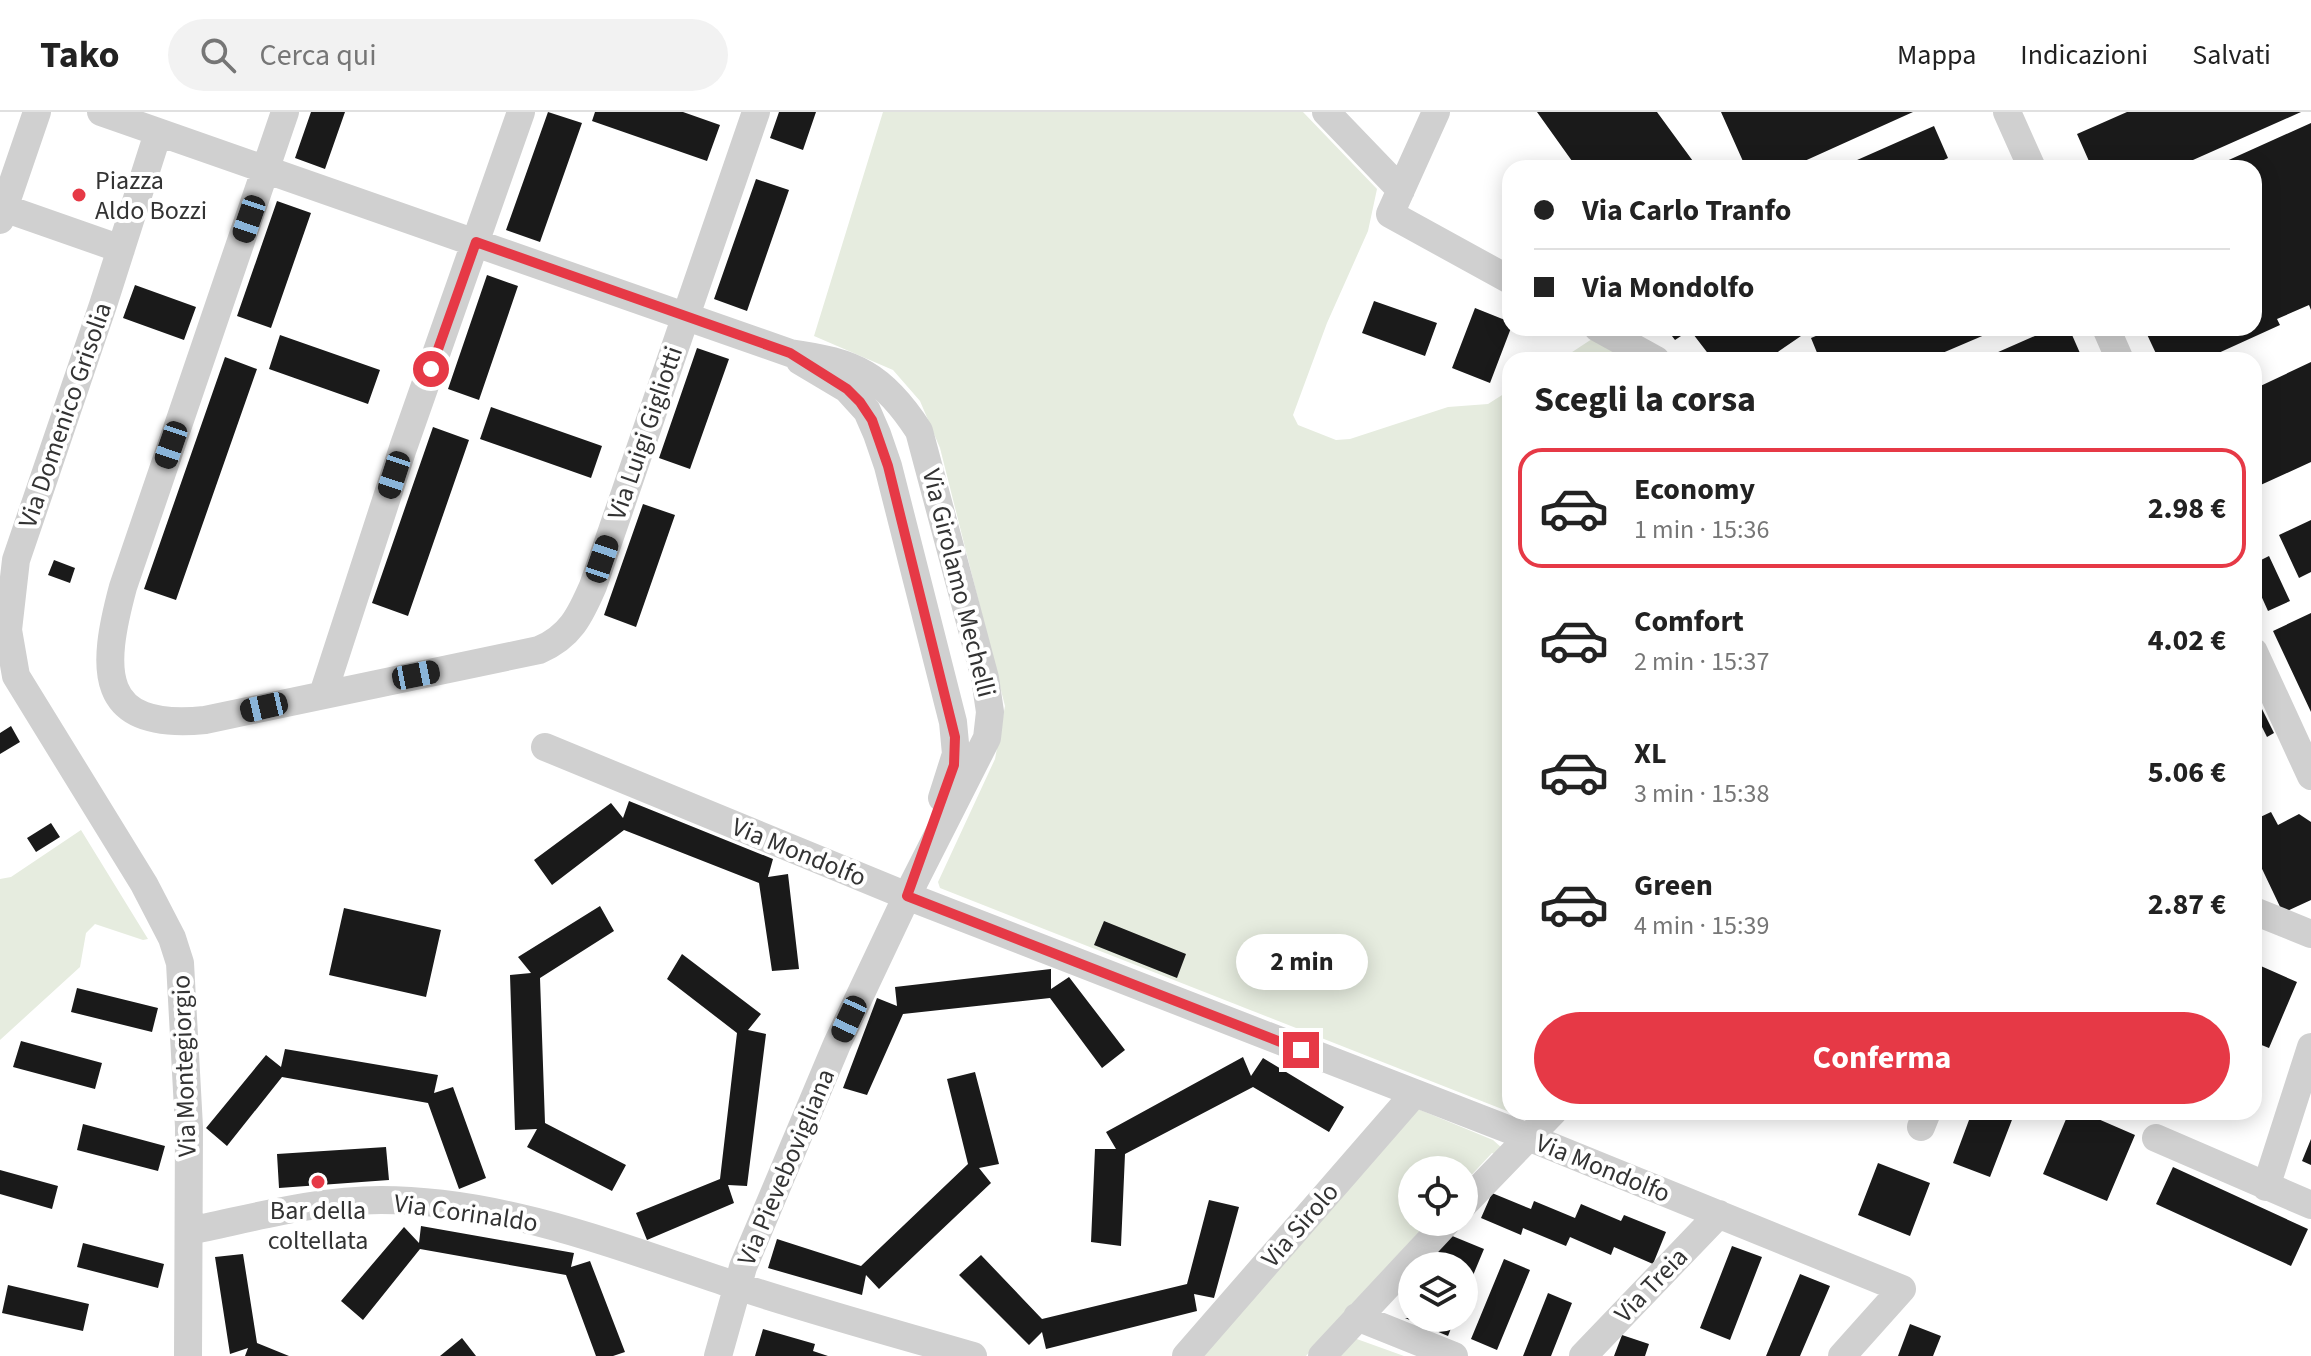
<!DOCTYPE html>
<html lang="it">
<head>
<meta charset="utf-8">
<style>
	:root { --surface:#fff; --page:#f2f2f2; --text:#222; --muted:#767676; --line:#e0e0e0; --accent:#e63946 }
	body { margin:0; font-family:"Source Sans 3",sans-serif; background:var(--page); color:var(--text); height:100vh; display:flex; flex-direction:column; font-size:30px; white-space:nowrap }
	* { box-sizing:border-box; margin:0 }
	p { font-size:26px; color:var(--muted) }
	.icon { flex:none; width:44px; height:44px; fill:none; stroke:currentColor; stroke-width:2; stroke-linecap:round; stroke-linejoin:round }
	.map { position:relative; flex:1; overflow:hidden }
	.side { position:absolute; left:1502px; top:240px; width:760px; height:768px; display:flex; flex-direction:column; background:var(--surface); border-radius:24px; box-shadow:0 4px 20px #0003 }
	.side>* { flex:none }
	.hud { position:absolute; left:1502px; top:48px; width:760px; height:176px; border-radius:24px; box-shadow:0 4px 20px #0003; display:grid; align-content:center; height:176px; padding:0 32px; background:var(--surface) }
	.fabs { position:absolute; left:1398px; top:1044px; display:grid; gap:16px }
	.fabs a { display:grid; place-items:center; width:80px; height:80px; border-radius:50%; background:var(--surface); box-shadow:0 4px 20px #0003; font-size:40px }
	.end { position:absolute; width:36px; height:36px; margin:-18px; border:10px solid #e63946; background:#fff; box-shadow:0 0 0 4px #fff }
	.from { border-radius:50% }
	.bubble { position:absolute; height:56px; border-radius:28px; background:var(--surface); box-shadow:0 4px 20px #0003; font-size:26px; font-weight:700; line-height:56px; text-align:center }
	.car { position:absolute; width:24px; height:48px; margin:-24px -12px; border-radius:10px; box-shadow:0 0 6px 2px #0007; background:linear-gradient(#222 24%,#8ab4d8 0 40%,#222 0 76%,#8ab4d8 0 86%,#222 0) }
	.hud b { display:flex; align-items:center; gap:28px; height:76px; font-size:30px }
	.hud b+b { border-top:2px solid var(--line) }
	.hud i { width:20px; height:20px; background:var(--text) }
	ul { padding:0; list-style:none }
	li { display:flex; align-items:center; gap:24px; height:120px; margin:0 16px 12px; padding:0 16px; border:4px solid transparent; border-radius:24px }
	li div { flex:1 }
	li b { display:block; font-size:30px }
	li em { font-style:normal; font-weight:700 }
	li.selected { border-color:var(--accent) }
	li>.icon { width:72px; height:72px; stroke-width:1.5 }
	h2 { padding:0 32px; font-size:36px; line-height:96px }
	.primary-button { display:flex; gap:16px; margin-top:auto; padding:16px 32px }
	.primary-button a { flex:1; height:92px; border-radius:48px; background:var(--accent); color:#fff; font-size:32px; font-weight:700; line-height:92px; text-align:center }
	header { display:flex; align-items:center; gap:48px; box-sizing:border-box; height:112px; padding:0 40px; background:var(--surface); border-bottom:2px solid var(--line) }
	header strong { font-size:38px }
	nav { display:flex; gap:44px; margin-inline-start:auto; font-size:28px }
	.search { width:560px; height:72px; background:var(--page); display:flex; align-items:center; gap:20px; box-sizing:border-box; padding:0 28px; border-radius:44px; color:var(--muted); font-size:30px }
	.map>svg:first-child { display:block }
	.green { fill:#e6ecdf }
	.building { fill:#1a1a1a }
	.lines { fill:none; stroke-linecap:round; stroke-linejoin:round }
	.minor { stroke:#d0d0d0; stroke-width:28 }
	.route { stroke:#e63946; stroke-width:10 }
	.poi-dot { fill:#e63946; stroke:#fff; stroke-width:3 }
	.labels { text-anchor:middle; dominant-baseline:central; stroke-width:8; stroke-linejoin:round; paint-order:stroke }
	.poi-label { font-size:26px; fill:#333; stroke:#fff; text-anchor:start }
	.street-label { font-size:26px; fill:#333; stroke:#fff }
</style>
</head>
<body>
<header>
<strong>Tako</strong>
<div class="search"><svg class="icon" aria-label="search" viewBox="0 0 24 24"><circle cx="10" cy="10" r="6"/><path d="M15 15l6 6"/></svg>Cerca qui</div>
<nav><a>Mappa</a><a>Indicazioni</a><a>Salvati</a></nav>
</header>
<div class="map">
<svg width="2311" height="1244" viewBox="0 0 2311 1244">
	<rect width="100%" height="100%" fill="#fff"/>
	<!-- green -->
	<path class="green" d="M883,0H1303L1377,77L1368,119L1327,211L1293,303L1298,313L1336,328L1350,327L1448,295L1488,292L1510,278V1000H1545L1535,1010L940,776L938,770L995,647L1005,594L940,336L920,289L893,258L814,224Z
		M1595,225L1631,248H1560Z
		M81,718L148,827L143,828L95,812L86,821L80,855L0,928V767L11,765Z
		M1413,995L1493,1028L1502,1036L1496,1043L1492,1041L1464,1071V1058H1412V1110H1428L1306,1244H1201Z
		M1354,1226L1404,1244H1336Z"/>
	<!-- building -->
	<path class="building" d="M311,0H345L325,57L295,46Z
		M548,0L582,11L540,130L506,118Z
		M595,0H683L720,13L707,49L592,9Z
		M779,0H816L803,38L770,26Z
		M1537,0H1657L1698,56H1577Z
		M1721,0H1913L1789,56H1746Z
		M2127,0H2301L2175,56H2092L2077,22Z
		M2311,11V198L2309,193L2277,207L2280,213L2203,248H2159L2144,216H2254V56H2211Z
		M1934,14L1948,46L1927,56H1839Z
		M756,67L789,78L747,199L714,187Z
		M277,89L311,101L271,216L237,204Z
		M487,163L518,174L479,288L448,277Z
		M135,173L196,195L184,228L123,206Z
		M1374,189L1437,211L1425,244L1362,221Z
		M1475,196L1510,210L1511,216L1490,271L1452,256Z
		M1666,216H1796L1801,224L1772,244L1775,248H1713L1690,218L1675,228Z
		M1835,216H2001L1926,248H1820L1811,226Z
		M2053,216H2069L2083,248H1980Z
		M280,223L380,258L368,292L269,257Z
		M697,236L729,247L690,357L659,346Z
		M225,245L257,257L176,488L144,477Z
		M2311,250V350L2254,376V277Z
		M491,295L602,334L591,366L480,327Z
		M433,315L469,328L408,504L372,491Z
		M643,392L675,403L636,515L604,503Z
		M2311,408V460L2299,466L2279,423Z
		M2254,434L2261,448L2269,444L2290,489L2268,499L2254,468Z
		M54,448L75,456L70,471L48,463Z
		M2311,501V600L2273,519Z
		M2257,587L2274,621L2267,625L2259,609L2254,612V589Z
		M11,614L20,630L0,642V621Z
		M629,689L773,747L768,765L788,762L799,857L772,859L759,771L624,718L552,773L534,748L611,691L623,706Z
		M2271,700L2278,713L2299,702L2311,710V788L2283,801L2254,740V704L2256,707Z
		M51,711L60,725L36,740L27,726Z
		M600,794L614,819L540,866L545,1011L626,1053L612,1079L527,1035L537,1017L515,1018L510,863L531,861L518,845Z
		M344,796L441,818L426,885L329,863Z
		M1104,809L1186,842L1177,866L1094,833Z
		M682,842L761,902L748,918L766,922L747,1074L728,1073L734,1091L647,1128L636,1101L720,1067L737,921L667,867Z
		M2254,851L2297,870L2269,936L2254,930Z
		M1051,857V877L1069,865L1125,938L1102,956L1050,886L903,902L867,983L843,976L877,886L897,894L895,875Z
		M77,876L158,896L152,920L71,900Z
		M21,929L102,951L95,977L13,955Z
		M285,937L438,963L434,981L453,975L486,1066L459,1077L428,991L282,965L227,1034L206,1016L266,943L281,955Z
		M1243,945L1251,964L1263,946L1344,995L1329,1020L1253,975L1125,1042L1121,1134L1091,1130L1095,1037H1116L1106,1020Z
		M975,960L999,1052L979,1056L991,1071L879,1177L866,1163L862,1183L768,1156L777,1127L861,1154L968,1052L947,967Z
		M1972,1000H2015L1990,1065L1953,1051Z
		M2069,1000H2082L2135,1023L2107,1089L2043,1062Z
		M83,1012L165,1034L158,1059L77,1038Z
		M2311,1027V1053L2302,1049Z
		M386,1035L389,1068L279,1076L277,1042Z
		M1878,1051L1930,1071L1910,1124L1858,1103Z
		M2173,1055L2308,1117L2291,1154L2156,1092Z
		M0,1058L58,1074L52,1097L0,1082Z
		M1492,1081L1531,1097L1534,1089L1575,1106L1581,1092L1621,1109L1624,1103L1666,1120L1653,1152L1614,1135L1611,1143L1570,1125L1566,1134L1523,1116L1521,1123L1481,1106Z
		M1209,1088L1239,1095L1214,1186L1194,1182L1197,1199L1046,1237L1042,1220L1029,1233L959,1163L981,1143L1042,1207L1187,1172Z
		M421,1114L574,1141L571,1155L590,1149L625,1240L613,1244H596L566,1163L420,1137L363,1208L341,1189L404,1115L419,1131Z
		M1445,1121L1484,1137L1464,1185V1154H1432Z
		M83,1131L164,1152L158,1176L77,1155Z
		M1732,1134L1762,1145L1730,1228L1700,1216Z
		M243,1142L257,1231L289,1244H245L248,1236L230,1242L215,1145Z
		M1504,1147L1530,1158L1497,1238L1471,1227Z
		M1800,1162L1830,1174L1800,1244H1766Z
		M8,1173L89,1192L83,1219L2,1201Z
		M1548,1181L1572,1191L1551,1244H1523Z
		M1405,1206H1455L1448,1224Z
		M1910,1212L1941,1224L1933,1244H1898Z
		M763,1217L815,1232L813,1239L828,1244H755Z
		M1622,1223L1649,1232L1645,1244H1614Z
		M462,1226L476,1244H440Z"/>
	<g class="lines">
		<!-- minor -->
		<path class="minor" d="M101,0L790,241C855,250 883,263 919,319L985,566L990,600L987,626L907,784L837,932L743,1155L718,1244
			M285,0L123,475C101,557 96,619 205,608L539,538C570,525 580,504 593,474L756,0
			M1326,0L1401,78
			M1436,0L1390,102L1510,168
			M2007,0L2032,56
			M158,21L103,193L16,448L8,518L16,564L144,772L172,826L180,851L189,1015L188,1244
			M4,96L121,137
			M0,108L37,0
			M1598,216L1656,248
			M2106,216L2120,248
			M800,249L847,277L867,299L877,322L888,354L953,610L956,642L942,686
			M2254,540L2311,664
			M323,582L403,336L521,0
			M545,635L907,784L1528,1025L1902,1177L1842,1244
			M2254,799L2311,822
			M1921,1015L1927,1000
			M2156,1026L2311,1093
			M2266,1075L2311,935
			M1464,1092L1553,1000
			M189,1119C253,1106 315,1088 381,1088C503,1088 620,1135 734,1173C813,1199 894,1221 973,1244
			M1357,1205L1454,1244
			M1186,1244L1414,982
			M1322,1244L1447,1110
			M1583,1244L1719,1102"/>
	</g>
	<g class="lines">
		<!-- route -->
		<path class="route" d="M431,257L476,130L790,241L847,277L860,290L872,308L888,354L955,625L954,653L907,784L1301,938"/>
	</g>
	<!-- markers -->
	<g class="poi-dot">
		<circle cx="79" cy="83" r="8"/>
		<circle cx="318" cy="1070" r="8"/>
	</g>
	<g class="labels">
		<!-- poi labels -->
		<g class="poi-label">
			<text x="95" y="68">Piazza<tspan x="95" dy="30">Aldo Bozzi</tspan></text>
			<text x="318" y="1098" text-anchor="middle">Bar della<tspan x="318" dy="30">coltellata</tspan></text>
		</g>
		<!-- street labels -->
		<g class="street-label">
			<text transform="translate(65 303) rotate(-71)">Via Domenico Grisolia</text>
			<text transform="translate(645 321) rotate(-71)">Via Luigi Gigliotti</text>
			<text transform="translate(959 471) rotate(76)">Via Girolamo Mechelli</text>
			<text transform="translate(799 740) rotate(22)">Via Mondolfo</text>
			<text transform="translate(184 954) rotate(-92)">Via Montegiorgio</text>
			<text transform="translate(786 1055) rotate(-67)">Via Pievebovigliana</text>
			<text transform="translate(1603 1056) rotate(22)">Via Mondolfo</text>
			<text transform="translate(466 1101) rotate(8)">Via Corinaldo</text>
			<text transform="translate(1300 1113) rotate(-49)">Via Sirolo</text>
			<text transform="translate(1651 1173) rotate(-46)">Via Treia</text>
		</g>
	</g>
</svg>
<div class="fabs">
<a><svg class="icon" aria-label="locate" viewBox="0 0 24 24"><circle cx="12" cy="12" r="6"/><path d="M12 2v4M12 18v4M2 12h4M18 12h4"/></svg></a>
<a><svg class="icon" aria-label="layers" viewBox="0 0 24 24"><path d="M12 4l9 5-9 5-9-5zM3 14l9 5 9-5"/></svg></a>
</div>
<i class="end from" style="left:431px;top:257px"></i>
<i class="end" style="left:1301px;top:938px"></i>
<div class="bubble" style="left:1236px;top:822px;width:132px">2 min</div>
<i class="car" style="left:249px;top:107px;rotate:199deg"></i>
<i class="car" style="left:171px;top:333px;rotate:199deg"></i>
<i class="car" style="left:394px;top:363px;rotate:198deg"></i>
<i class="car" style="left:602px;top:447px;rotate:19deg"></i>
<i class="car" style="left:416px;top:563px;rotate:79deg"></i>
<i class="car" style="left:264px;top:595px;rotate:257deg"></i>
<i class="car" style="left:849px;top:907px;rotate:205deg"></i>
<div class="hud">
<b><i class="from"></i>Via Carlo Tranfo</b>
<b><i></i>Via Mondolfo</b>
</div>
<section class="side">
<h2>Scegli la corsa</h2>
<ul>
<li class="selected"><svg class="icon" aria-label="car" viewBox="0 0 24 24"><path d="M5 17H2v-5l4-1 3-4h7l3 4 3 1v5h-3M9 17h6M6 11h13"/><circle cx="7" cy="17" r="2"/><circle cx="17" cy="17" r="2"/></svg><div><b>Economy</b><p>1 min · 15:36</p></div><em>2.98 €</em></li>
<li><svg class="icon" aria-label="car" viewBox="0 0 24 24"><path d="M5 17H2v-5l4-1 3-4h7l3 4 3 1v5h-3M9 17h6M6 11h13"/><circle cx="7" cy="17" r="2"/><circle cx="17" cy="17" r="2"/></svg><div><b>Comfort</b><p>2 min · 15:37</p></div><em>4.02 €</em></li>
<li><svg class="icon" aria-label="car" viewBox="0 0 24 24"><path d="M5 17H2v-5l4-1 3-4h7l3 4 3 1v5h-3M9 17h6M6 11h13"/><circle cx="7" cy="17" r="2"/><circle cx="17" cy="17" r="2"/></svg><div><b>XL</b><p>3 min · 15:38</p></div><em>5.06 €</em></li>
<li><svg class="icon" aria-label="car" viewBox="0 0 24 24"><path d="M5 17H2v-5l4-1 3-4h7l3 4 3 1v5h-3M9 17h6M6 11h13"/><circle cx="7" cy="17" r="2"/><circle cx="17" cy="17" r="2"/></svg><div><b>Green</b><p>4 min · 15:39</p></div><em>2.87 €</em></li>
</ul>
<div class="primary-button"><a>Conferma</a></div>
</section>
</div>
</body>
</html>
